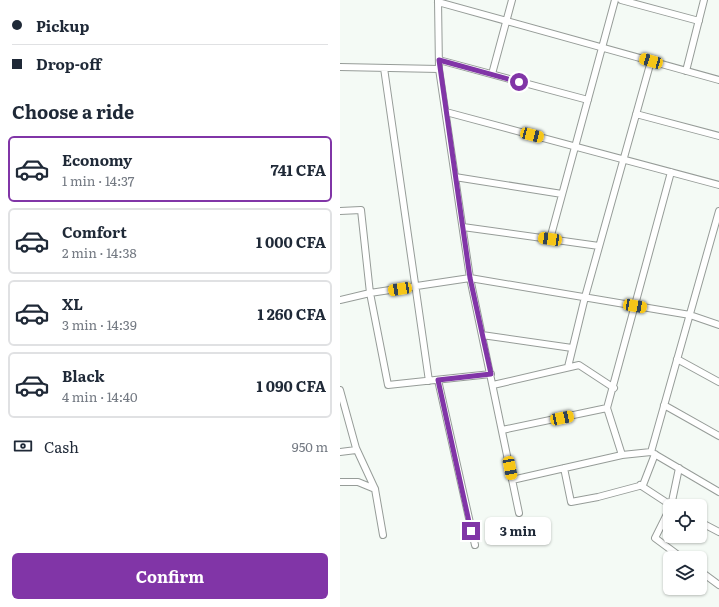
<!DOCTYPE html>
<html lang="en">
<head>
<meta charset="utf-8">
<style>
	:root { --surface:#fff; --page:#f6f6f7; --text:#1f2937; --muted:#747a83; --line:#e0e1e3; --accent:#8135a7 }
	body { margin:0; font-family:Literata,serif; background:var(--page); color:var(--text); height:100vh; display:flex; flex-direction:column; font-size:15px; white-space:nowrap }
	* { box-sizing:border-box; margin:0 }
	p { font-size:13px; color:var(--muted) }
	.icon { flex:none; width:22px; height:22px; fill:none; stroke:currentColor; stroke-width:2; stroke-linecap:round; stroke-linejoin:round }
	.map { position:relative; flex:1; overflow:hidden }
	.sheet { display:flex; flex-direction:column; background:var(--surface); width:340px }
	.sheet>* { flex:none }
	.guide { display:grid; align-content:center; height:88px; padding:0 12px; background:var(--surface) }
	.tools { position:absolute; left:323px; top:499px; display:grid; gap:8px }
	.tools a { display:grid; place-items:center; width:44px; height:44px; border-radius:6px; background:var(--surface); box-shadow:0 1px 3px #0004; font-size:20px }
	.end { position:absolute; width:18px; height:18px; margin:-9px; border:5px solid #8135a7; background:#fff; box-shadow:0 0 0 2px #fff }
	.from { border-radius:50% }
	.bubble { position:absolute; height:28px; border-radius:6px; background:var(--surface); box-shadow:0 1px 3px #0004; font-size:13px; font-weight:700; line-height:28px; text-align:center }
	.car { position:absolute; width:12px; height:24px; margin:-12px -6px; border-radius:5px; box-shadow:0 0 3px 1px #0007; background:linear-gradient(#f5c518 24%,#345 0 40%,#f5c518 0 76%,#345 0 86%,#f5c518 0) }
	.guide b { display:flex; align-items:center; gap:14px; height:38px; font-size:15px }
	.guide b+b { border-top:1px solid var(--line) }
	.guide i { width:10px; height:10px; background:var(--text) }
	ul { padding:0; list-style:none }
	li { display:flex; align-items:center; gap:12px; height:66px; margin:0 8px 6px; padding:0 4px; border:2px solid var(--line); border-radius:6px }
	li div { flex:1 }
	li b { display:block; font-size:15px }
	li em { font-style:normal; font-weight:700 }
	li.selected { border-color:var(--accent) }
	li>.icon { width:36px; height:36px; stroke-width:1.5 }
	h2 { padding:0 12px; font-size:18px; line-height:48px }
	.pay { display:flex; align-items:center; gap:10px; height:44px; padding:0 12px; font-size:15px }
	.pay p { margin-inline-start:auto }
	.action { display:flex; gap:8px; margin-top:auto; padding:8px 12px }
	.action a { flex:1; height:46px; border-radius:6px; background:var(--accent); color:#fff; font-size:16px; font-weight:700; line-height:46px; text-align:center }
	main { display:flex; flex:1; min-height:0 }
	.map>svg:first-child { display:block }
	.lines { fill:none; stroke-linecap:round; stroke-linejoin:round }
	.minor-casing { stroke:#969c98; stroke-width:8 }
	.minor { stroke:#fff; stroke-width:6 }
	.route { stroke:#8135a7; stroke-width:5 }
</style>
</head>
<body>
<main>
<section class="sheet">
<div class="guide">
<b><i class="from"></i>Pickup</b>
<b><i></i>Drop-off</b>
</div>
<h2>Choose a ride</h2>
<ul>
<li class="selected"><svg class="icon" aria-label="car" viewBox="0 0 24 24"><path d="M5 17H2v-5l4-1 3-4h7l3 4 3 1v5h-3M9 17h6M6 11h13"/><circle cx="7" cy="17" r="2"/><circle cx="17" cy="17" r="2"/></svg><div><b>Economy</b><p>1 min · 14:37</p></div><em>741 CFA</em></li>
<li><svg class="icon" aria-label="car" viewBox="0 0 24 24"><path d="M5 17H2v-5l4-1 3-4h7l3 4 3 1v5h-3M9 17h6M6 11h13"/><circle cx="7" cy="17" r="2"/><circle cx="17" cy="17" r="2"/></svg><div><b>Comfort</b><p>2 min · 14:38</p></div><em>1 000 CFA</em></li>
<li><svg class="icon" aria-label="car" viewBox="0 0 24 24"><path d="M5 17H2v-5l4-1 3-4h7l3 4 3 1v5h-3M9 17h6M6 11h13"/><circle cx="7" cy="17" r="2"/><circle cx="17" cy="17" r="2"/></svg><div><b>XL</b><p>3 min · 14:39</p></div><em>1 260 CFA</em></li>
<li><svg class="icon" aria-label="car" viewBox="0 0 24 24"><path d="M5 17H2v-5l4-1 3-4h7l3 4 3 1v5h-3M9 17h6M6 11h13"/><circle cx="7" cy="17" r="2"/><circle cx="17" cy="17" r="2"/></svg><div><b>Black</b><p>4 min · 14:40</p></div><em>1 090 CFA</em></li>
</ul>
<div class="pay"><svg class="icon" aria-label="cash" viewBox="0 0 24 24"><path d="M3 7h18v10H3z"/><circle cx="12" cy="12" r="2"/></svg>Cash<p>950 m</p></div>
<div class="action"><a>Confirm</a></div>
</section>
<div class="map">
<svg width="379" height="607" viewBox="0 0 379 607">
	<rect width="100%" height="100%" fill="#f4faf5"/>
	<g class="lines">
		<!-- minor casing -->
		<g class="minor-casing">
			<path id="minor" d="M98,0L99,69L130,278L179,513
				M281,0L359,21
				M98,2L379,80
				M99,60L248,100
				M0,67L99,69
				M44,68L89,381
				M346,71L364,0
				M152,74L172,0
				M106,112L379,185
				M296,114L379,136
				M115,177L222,194
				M0,211L21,210L30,293L48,385L151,374
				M123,227L259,246
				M210,239L275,0
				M0,300L30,293L130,278L350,315L379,325
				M142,335L232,348
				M337,359L379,382
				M228,367L245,297L311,61
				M98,380L135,545
				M153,385L239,365L274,388
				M0,390L16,448L35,489L43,535
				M324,405L379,436
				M162,430L267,408
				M0,452L16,450
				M311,452L379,211
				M282,455L267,408L331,172
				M224,468L231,502L258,497L303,485L315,454
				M172,480L282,455L311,452L379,492
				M0,482H18L35,489
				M300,485L332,506
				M331,506L339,468
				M330,508L315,538L342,558
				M360,522L379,532
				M360,571L379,585"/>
		</g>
		<!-- minor -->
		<use href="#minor" class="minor"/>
	</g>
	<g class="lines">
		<!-- route -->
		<path class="route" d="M131,531L98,380L151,374L130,278L99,60L179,82"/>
	</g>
</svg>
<div class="tools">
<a><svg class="icon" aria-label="locate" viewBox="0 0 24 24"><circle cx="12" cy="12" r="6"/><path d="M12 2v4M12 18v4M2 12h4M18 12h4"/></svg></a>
<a><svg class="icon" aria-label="layers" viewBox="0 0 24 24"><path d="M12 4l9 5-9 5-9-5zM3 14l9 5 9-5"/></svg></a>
</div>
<i class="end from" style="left:179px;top:82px"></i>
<i class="end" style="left:131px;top:531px"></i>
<div class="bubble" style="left:145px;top:517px;width:66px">3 min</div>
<i class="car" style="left:311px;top:61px;rotate:286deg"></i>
<i class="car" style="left:192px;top:135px;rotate:105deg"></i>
<i class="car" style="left:210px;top:239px;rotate:278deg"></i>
<i class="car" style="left:60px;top:289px;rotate:261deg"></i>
<i class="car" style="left:295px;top:306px;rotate:100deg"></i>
<i class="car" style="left:222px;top:418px;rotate:78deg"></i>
<i class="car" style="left:170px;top:468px;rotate:169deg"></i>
</div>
</main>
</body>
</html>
